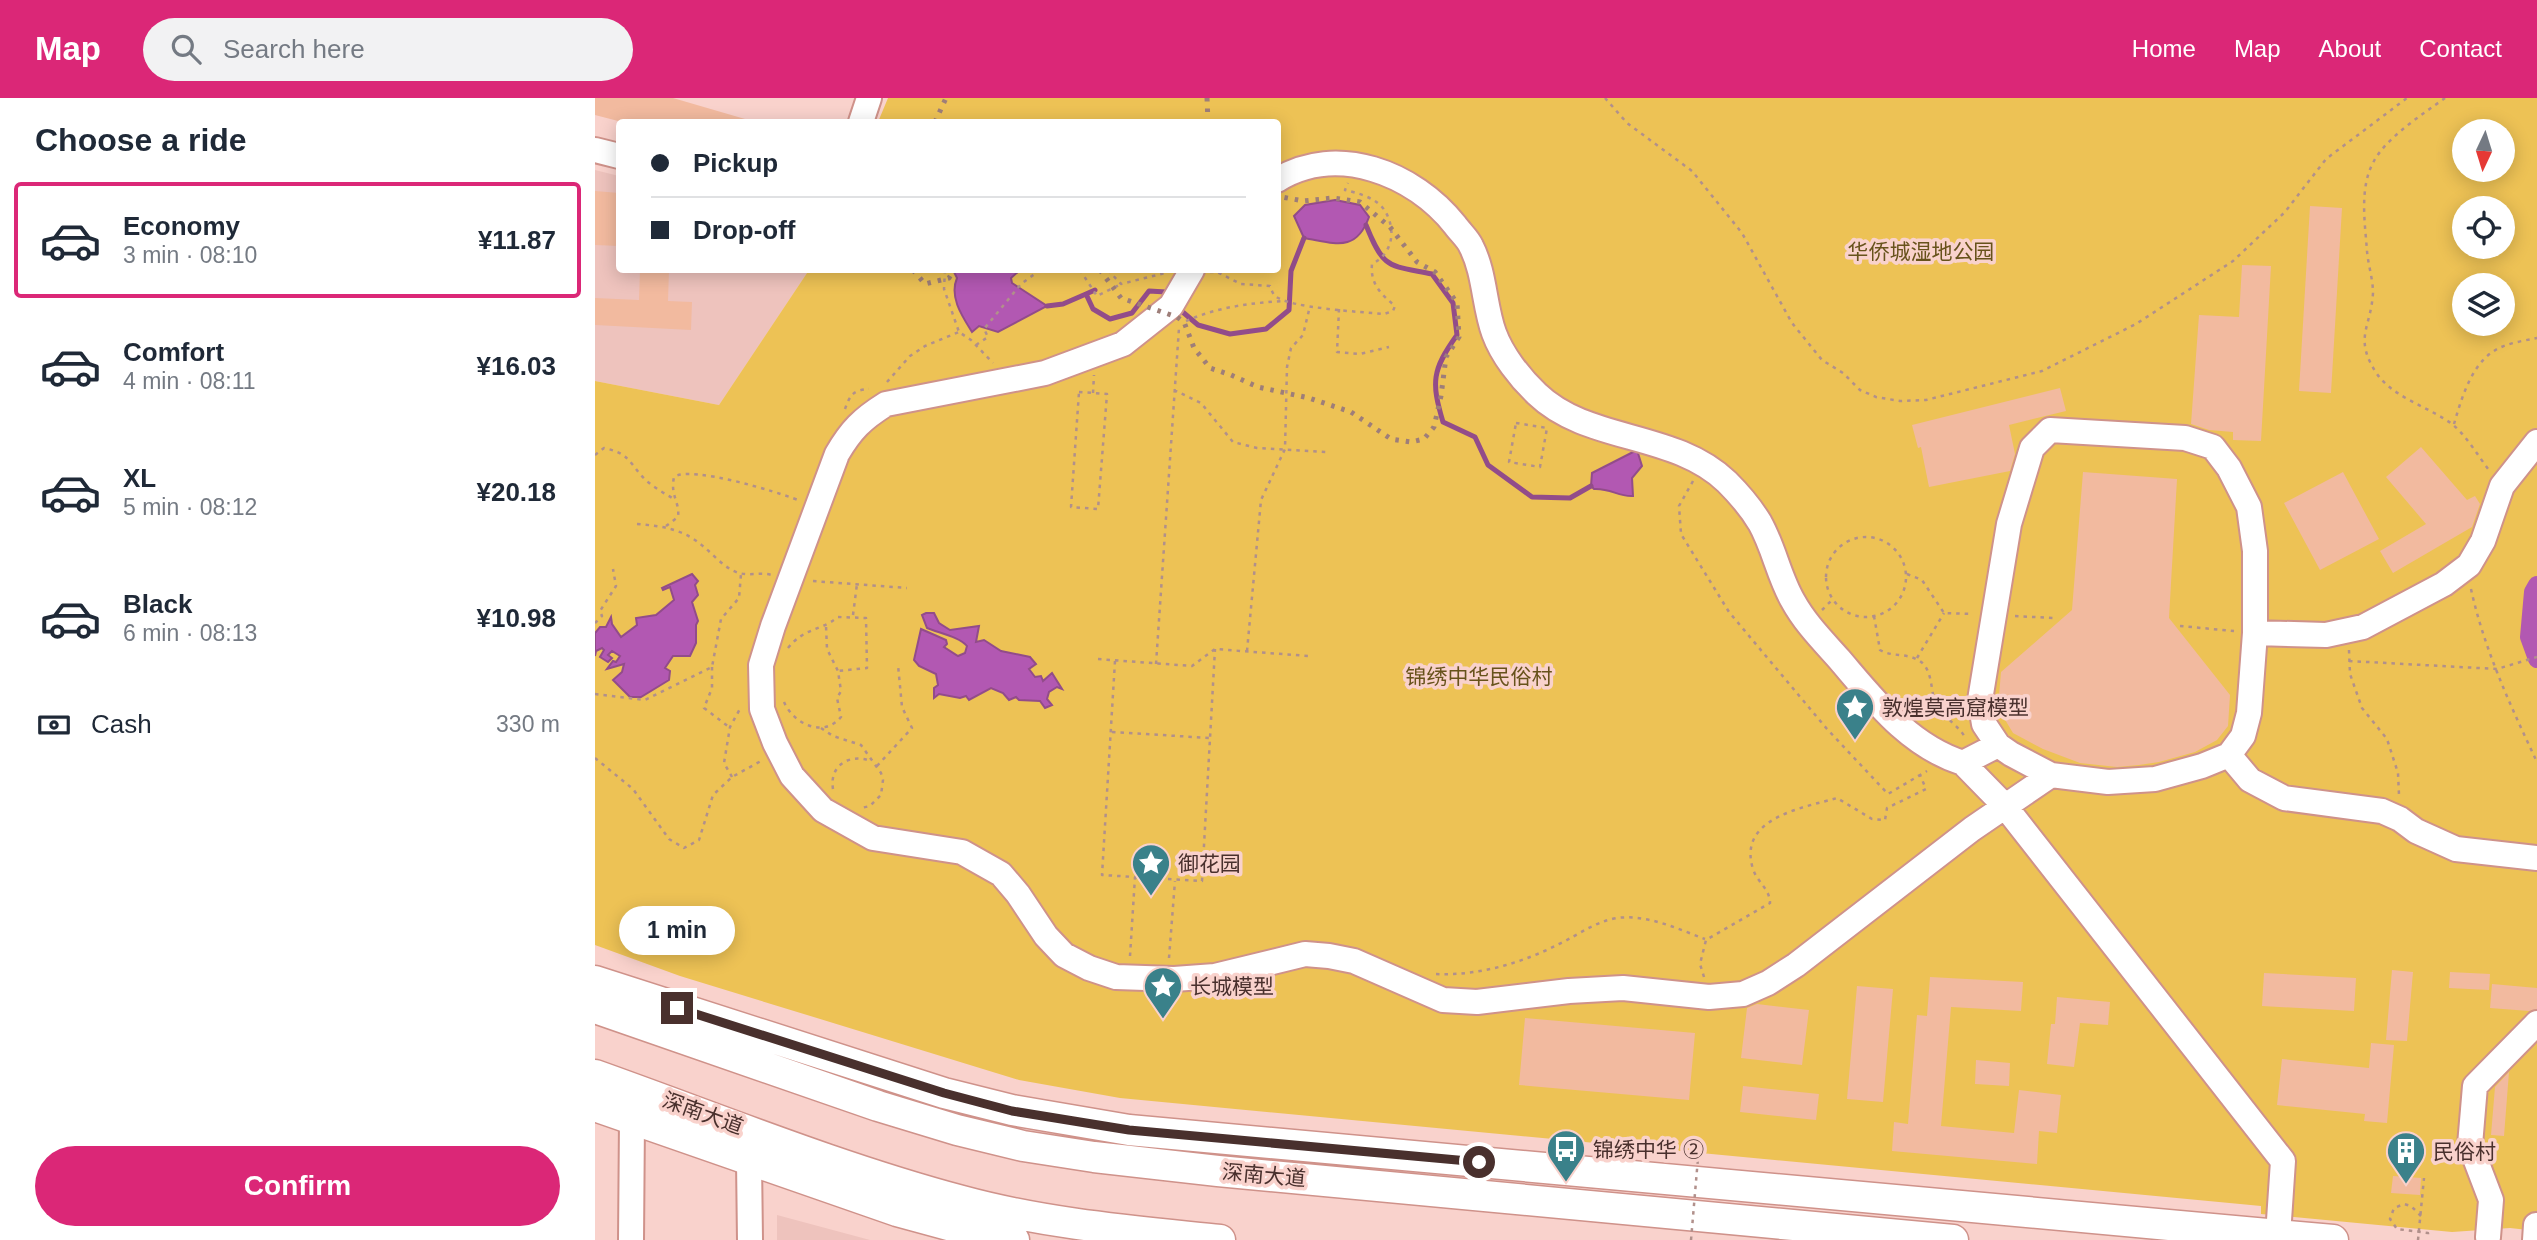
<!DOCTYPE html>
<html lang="en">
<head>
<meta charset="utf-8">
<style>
	:root { --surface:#fff; --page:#f2f2f3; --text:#1f2937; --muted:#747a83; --line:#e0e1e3; --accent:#db2777 }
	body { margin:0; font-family:Helvetica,"Noto Sans SC",sans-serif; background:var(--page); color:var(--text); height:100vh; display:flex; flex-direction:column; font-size:26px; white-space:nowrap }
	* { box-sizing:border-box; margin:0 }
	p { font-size:23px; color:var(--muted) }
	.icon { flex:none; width:38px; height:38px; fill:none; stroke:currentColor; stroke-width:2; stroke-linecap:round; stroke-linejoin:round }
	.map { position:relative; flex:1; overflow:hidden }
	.side { display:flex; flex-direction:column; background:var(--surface); width:595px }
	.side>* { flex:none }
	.banner { position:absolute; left:21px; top:21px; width:665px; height:154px; border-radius:7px; box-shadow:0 4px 18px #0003; display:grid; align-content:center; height:154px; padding:0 35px; background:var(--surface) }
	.needle { width:46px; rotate:184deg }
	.tools { position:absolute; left:1857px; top:21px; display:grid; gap:14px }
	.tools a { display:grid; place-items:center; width:63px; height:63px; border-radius:50%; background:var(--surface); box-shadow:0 4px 18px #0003; font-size:35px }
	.end { position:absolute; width:32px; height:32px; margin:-16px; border:9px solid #49302d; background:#fff; box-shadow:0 0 0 4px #fff }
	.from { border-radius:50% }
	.bubble { position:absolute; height:49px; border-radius:24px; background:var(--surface); box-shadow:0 4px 18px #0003; font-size:23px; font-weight:700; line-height:49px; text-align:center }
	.banner b { display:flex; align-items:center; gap:24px; height:66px; font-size:26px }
	.banner b+b { border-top:2px solid var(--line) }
	.banner i { width:18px; height:18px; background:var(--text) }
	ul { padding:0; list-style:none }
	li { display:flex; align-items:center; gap:21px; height:116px; margin:0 14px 10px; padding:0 21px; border:4px solid transparent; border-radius:7px }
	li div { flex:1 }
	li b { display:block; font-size:26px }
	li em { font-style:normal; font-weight:700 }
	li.current { border-color:var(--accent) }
	li>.icon { width:63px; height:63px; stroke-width:1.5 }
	h2 { padding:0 35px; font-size:32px; line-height:84px }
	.pay { display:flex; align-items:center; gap:18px; height:77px; padding:0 35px; font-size:26px }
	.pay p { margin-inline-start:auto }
	.button { display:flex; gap:14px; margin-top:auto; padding:14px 35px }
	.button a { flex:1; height:80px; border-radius:42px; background:var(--accent); color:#fff; font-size:28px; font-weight:700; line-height:80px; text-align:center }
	header { display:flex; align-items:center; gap:42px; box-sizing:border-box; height:98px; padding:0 35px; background:var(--accent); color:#fff }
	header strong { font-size:33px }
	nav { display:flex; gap:38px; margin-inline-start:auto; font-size:24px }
	.search { width:490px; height:63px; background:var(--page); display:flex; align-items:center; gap:18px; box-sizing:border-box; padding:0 24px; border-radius:38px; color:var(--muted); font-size:26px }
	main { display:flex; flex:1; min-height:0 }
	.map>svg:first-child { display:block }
	.built { fill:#eec3bd }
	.green { fill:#edc255; fill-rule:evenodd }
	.water { fill:#b258b2; stroke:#924c8a; stroke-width:2 }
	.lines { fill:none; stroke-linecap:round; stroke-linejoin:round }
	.stream { stroke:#924c8a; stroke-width:5 }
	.canal { stroke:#b258b2; stroke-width:18 }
	.building { fill:#f2ba9f }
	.minor-casing { stroke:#cf928a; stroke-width:28 }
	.major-casing { stroke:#cf928a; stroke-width:33 }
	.path { stroke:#b1908b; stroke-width:2.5; stroke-dasharray:3.5 5; stroke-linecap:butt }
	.minor { stroke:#fff; stroke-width:24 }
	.major { stroke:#fff; stroke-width:30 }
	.rail { stroke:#9e7e79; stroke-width:5; stroke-dasharray:3.5 7; stroke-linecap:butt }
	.path-bridge { stroke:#b1908b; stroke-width:2.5; stroke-dasharray:3.5 5; stroke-linecap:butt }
	.route { stroke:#49302d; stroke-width:9 }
	.labels { text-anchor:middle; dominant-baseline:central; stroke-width:7; stroke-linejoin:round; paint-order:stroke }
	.park-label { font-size:21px; fill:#67521b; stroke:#f9d2cc }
	.poi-label { font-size:21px; fill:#49302d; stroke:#f9d2cc; text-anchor:start }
	.street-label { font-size:21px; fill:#49302d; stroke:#f9d2cc }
</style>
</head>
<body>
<header>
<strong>Map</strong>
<div class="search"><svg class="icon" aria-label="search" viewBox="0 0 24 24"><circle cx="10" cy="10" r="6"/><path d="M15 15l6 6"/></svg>Search here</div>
<nav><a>Home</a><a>Map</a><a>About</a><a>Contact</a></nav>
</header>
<main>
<section class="side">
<h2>Choose a ride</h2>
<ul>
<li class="current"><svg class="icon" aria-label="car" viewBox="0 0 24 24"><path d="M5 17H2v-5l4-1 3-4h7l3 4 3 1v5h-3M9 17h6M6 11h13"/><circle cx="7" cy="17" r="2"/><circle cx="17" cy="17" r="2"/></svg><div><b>Economy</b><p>3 min · 08:10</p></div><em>¥11.87</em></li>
<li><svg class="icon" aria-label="car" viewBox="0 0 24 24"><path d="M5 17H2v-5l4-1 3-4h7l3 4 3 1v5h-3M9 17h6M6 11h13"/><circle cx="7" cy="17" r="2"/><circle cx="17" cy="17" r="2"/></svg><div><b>Comfort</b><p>4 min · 08:11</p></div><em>¥16.03</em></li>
<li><svg class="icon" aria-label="car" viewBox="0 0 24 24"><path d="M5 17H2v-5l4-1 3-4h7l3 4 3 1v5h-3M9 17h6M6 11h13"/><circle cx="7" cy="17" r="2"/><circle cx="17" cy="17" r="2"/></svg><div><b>XL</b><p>5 min · 08:12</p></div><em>¥20.18</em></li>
<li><svg class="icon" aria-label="car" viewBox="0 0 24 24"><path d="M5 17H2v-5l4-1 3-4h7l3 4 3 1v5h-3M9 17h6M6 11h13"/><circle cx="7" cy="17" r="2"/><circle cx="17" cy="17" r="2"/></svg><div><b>Black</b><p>6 min · 08:13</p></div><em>¥10.98</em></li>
</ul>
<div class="pay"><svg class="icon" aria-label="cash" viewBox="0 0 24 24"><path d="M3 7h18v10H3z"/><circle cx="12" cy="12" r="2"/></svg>Cash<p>330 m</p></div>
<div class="button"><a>Confirm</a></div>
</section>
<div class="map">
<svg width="1942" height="1142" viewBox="0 0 1942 1142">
	<rect width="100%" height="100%" fill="#f9d2cc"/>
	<!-- built -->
	<path class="built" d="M0,72L24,78V172H214L124,307L0,283Z
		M182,1117L275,1142H182Z"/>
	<!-- green -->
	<path class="green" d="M293,0H1942V1133L1915,1130L1857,1134L1666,1116V1108L525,1000L424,982L85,878L0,847V283L124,307L214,172H682V24H283ZM1869,33H1908V72H1869ZM1869,110H1908V149H1869ZM1869,187H1908V226H1869Z"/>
	<!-- water -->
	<path class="water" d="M740,102L765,107L774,119C761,155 740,145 709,140L699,118L710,107Z
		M361,172H425L416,180L417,185L452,208L403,234L384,228L377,234C367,218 354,199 362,180L359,174Z
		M1042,352L1047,368L1037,380L1038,398C1023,399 1016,390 999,391L996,388L997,375Z
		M97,476L103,483L100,487L103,497L97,504L103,523L101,527V545L95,558H78L70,570L75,573L74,582L46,599H35L18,582L27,574L29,566L12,571L18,563L21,564L25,558L17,553L13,557L17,560L13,564L5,559L9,552L7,550L1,553L0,558V535L5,529H11L16,519L17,526L26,539L42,527L41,520L61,517L79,502L75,489L68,492L67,490Z
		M331,515H339L344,525L355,532L384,528L381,544L389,542L406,553L435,559L441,566L434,571L440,579L446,578L448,583L457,575L467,591L462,589L454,594L452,601L457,607L450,610L445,603L424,602L421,599L414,602L408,595L396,590L374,602L371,598L365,600L344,596L339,600V590L343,587L341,576L324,568L319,562L326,531L351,542L352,546L349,549L363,558L370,555L372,548C365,539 344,535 332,530L327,517Z"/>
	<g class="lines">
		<!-- stream -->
		<path class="stream" d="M771,127C789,172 793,167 837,176L858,205L862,237C837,272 836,284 848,324L880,339L893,367L937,399L975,400L996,388
			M500,192L491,196L498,211L515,221L537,215L554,193L571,194L573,196
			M452,208L468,206L491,196
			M583,210L603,227L635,236L671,231L694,212L696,173L709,140"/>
		<!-- canal -->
		<path class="canal" d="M1942,487L1938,494L1934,539L1942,561"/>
	</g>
	<!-- building -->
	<path class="building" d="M0,0H78L150,21L149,24H27L0,17Z
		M0,93L24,95V148L0,147Z
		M1715,108L1747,110L1736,295L1704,293Z
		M1647,167L1676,168L1666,343L1638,342V334L1614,332L1596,326L1604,217L1644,219Z
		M45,172H74L73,203L97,204L96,232L0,227V200L44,202Z
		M1465,290L1471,313L1414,327L1420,356L1415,373L1334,389L1326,349L1323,350L1317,327Z
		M1826,349L1872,402L1880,398L1885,406L1877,429L1798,475L1785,453L1831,426L1791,379Z
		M1488,374L1582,381L1574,520L1635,597L1633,628L1622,642L1600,654L1564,664L1544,667L1522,669L1485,665L1448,651L1418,635L1403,610L1406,574L1477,512Z
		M1748,374L1784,441L1725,472L1689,405Z
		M1797,872L1818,874L1812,943L1791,942Z
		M1855,874L1895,876L1894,892L1854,890Z
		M1669,875L1761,880L1759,913L1667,908Z
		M1335,879L1428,884L1426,913L1356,909L1346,1028L1419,1035L1424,992L1466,997L1462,1035L1444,1033L1442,1066L1297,1053L1299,1024L1313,1026L1322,917L1332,918Z
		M1897,886L1942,890V911L1934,913L1895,910Z
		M1262,888L1298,891L1288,1004L1252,1001Z
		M1462,899L1515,904L1513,927L1485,925L1479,969L1452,966L1456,926H1460Z
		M1162,906L1214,912L1207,967L1146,960L1152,910Z
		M930,920L1100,935L1094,1002L924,987Z
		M1776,945L1799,947L1792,1025L1769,1023L1770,1016L1682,1007L1687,961L1774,970Z
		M1381,962L1415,965L1414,988L1380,986Z
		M1914,974L1909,1038L1896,1037L1900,989Z
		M1148,988L1224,996L1221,1022L1145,1014Z
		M1798,1078L1826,1080L1825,1097L1796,1095Z"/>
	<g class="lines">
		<!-- minor casing -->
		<g class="minor-casing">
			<path id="minor" d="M266,24L274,0
				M0,52L24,58
				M682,82C742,45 819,75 860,127C865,134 873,141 876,148C890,175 889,208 899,235C907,257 925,280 942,296C993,345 1079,333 1132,384C1144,396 1156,410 1165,425C1179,450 1184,479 1198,503C1210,525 1228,543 1244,561C1280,603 1314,648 1368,665L1403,647
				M597,172L576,208L528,246L450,275L291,306C267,321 256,332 242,356L178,528L166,567L167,611L180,645L197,678L228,712L278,740L367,754L406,776L423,796L451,838L469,857L494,870L521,879L579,881L620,878L710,856L734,858L759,863L848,902L882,904L974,893L1028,890L1114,899L1148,896L1173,885L1201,867L1377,731L1456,677
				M1455,332L1590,340L1618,349L1634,370L1654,409L1660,453V535L1654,615L1648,638L1634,657L1607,668L1560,681L1513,684L1456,677L1416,656L1403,647L1389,626L1385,602L1414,426L1437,350Z
				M1660,535L1731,537L1768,529L1849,486L1874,467L1888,443L1907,388L1942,344
				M1634,657L1655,682L1689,700L1787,713L1805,721L1821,733L1861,751L1942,760
				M1368,665L1409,707L1688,1063L1683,1137
				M154,1063L155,1142
				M1893,1139L1896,1102L1875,1047L1880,988L1942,925
				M36,1142L37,1022
				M1940,1142L1941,1127"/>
		</g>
		<!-- major casing -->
		<g class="major-casing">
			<path id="major" d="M0,883L349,995L417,1012L534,1032L1738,1142
				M0,910L283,1008L362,1032L428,1048L499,1059L623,1073L1358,1142
				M0,977C121,1020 243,1070 367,1103C451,1126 539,1133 625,1142
				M0,1008L302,1113L379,1134L419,1142"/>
		</g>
		<!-- path -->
		<path class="path" d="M1010,0L1032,25L1097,73L1147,135L1197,225L1227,262L1248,275L1265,292L1281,299L1305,303L1331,302L1447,273L1541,226L1638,163L1690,114L1731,61L1812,0
			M1850,0C1828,16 1792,39 1779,63C1764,89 1770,125 1772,153C1773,166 1778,181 1778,195C1776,230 1758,240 1782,276C1799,300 1834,309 1857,326C1871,337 1883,358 1894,372
			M350,172L349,191L364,234L376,242L398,265
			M485,172L502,198L526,186
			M513,172L526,186L570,175
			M615,174H622L646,186L675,188C676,191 678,196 680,198C694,210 767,214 789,216L798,213L800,208C786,196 775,186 777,166C797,156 802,133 790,113C782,100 763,95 750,92L753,85
			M744,211L742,254L765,256L794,249
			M591,223C623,209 655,205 689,203
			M381,247L393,239L389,231L426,186L445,172
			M292,284L315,258L330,248L364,234
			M579,292L606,305L638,344L662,350L732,354
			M484,294L512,296L503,411L476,409Z
			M498,295L499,277
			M250,311C255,297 258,292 274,291
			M921,325L952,330L945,369L914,364Z
			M1859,326C1866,302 1876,267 1899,253C1911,245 1928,243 1942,240
			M0,357L9,350C31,355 32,360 45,376C54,387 67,394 79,401
			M1098,383L1084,408L1086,436L1134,514L1232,631L1293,696L1325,677
			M42,426C67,428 89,431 109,449C120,458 130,471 144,475C154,478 166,474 177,477
			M71,428L83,419C85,404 75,398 79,379C96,367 182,394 203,402
			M1231 479a40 40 0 1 1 80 0a40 40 0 1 1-80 0Z
			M1312,476L1327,482L1349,515L1378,516
			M218,483L312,490
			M1876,491C1889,551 1916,609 1942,664
			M1227,512L1237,502
			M258,517L262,486
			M1279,518L1285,552C1297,559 1309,555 1321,561C1338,568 1335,590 1340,604C1347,619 1364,627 1371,641
			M1420,518L1458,520
			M0,525L7,518L5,513L21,488L18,471
			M1585,528L1639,533
			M193,550C210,529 224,534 243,519L271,520L272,570L243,573
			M1754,552L1755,576L1767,610L1792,641L1803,675L1804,697
			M652,553L666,402L690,351L692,269L696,250L708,237L715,208
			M1322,560L1349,515
			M503,561L597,568L620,551L713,558
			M520,563L507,777L607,783L620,551
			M1754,563L1902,571L1942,559
			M561,566L584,230
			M117,569V590L109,610L134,629
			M0,596L50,602L117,569L126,521L144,500L146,476
			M189,604C198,625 228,641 246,619L242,600L246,593L243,573L232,551L231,528
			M226,630L238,638L266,647L286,675L288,682L286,697L275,708L266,710
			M517,634L615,640
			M0,660L38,691L74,741L89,750L104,742L118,697L137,679L166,663
			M282,668L317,630L307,609L303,567
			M137,679L129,665L135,629L146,609
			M238,691C234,667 255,655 276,663
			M535,858L540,779
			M574,860L580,783
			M841,876C883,878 927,865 964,846C985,836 999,824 1022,820C1052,816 1083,831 1110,841
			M1109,879L1105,866L1111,842L1175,805C1175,791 1162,784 1158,771C1142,720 1207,710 1242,700L1277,721L1290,722L1292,710L1331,691L1325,677L1332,673
			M1826,1118L1816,1108L1809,1106L1799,1110L1795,1121L1802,1131L1833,1135V1139"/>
		<!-- minor -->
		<use href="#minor" class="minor"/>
		<!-- major -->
		<use href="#major" class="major"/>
		<!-- rail -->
		<path class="rail" d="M612,0L613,24
			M340,24L351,0
			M318,172L330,186L354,180L359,172
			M505,172L526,200L582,219L589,224L599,250L615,270L636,277L663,289L714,300L756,314L796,341L816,344L829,341L839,329L846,298L851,259L864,239L862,205L840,174L822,164L795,129L765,104L738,100L708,103L682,98"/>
		<!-- path-bridge -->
		<path class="path-bridge" d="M1096,1142L1103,1060
			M1823,1142L1829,1080"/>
	</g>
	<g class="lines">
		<!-- route -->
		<path class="route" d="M82,910L349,995L417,1013L534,1032L884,1064"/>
	</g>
	<!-- icons -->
	<defs>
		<g id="sight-pin" transform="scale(2.0125)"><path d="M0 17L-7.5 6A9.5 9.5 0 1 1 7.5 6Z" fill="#3a818a" stroke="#f9d2cc"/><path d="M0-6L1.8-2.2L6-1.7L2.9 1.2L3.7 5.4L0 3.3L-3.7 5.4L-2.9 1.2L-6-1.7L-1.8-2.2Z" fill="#fff"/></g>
		<g id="bus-pin" transform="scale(2.0125)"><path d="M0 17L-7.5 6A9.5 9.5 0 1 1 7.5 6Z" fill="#3a818a" stroke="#f9d2cc"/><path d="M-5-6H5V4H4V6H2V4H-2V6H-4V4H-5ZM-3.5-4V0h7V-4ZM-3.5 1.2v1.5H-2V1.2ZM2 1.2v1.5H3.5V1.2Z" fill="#fff"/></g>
		<g id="building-pin" transform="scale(2.0125)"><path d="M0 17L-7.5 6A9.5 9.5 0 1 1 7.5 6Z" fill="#3a818a" stroke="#f9d2cc"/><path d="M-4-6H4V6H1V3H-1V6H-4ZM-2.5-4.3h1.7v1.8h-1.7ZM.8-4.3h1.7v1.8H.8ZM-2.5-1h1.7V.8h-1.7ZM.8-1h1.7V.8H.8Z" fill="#fff"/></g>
	</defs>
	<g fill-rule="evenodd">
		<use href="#sight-pin" x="1260" y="609"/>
		<use href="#sight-pin" x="556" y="765"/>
		<use href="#sight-pin" x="568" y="888"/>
		<use href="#bus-pin" x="971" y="1051"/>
		<use href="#building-pin" x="1811" y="1053"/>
	</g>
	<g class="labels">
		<!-- park labels -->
		<g class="park-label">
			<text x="1326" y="153">华侨城湿地公园</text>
			<text x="884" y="578">锦绣中华民俗村</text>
		</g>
		<!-- poi labels -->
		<g class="poi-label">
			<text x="1287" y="609">敦煌莫高窟模型</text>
			<text x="583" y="765">御花园</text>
			<text x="595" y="888">长城模型</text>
			<text x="998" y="1051">锦绣中华 ②</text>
			<text x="1838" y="1053">民俗村</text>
		</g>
		<!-- street labels -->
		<g class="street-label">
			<text transform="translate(108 1015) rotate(20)">深南大道</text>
			<text transform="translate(669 1077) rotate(5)">深南大道</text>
		</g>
	</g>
</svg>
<div class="tools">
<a><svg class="needle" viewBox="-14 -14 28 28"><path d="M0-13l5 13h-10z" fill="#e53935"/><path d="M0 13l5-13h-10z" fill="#747a83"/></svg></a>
<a><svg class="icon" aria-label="locate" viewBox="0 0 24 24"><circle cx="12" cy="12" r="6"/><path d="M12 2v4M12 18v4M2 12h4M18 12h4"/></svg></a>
<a><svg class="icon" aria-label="layers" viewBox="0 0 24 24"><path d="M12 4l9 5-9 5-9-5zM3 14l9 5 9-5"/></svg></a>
</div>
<i class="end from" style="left:884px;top:1064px"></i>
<i class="end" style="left:82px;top:910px"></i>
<div class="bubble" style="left:24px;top:808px;width:116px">1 min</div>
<div class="banner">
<b><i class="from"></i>Pickup</b>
<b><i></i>Drop-off</b>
</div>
</div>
</main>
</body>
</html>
